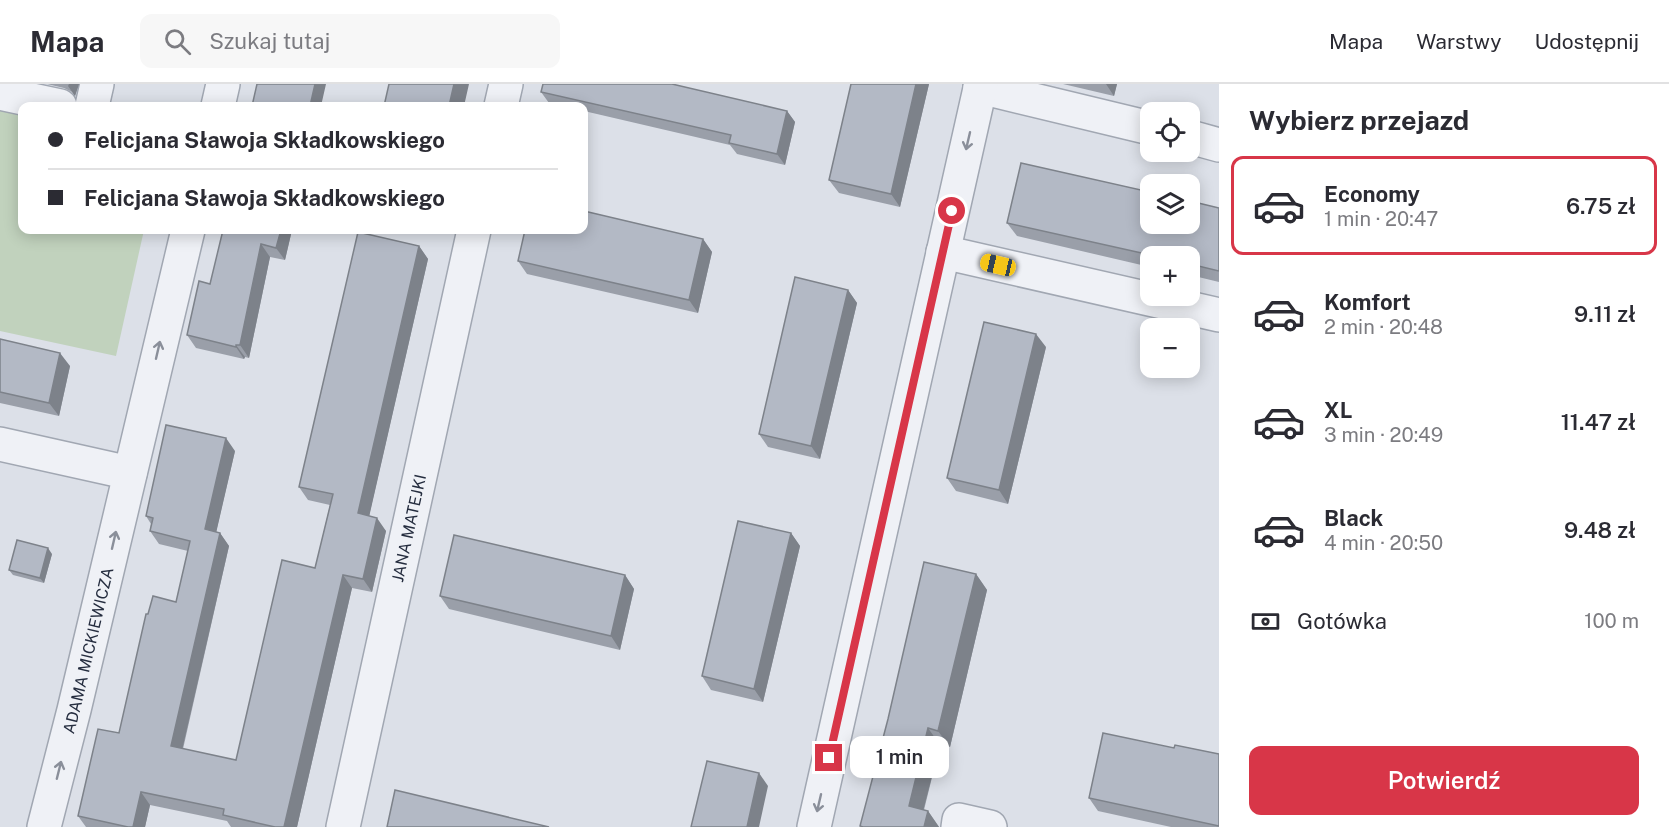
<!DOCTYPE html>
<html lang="pl">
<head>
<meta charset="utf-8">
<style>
	:root { --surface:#fff; --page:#f7f7f7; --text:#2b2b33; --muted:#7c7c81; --line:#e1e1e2; --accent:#d83648 }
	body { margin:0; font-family:"Public Sans",sans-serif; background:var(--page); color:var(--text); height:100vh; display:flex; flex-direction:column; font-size:22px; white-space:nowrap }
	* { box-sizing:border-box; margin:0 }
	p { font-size:20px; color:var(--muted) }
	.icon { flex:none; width:33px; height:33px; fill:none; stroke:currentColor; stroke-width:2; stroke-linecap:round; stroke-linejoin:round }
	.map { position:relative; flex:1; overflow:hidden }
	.side { display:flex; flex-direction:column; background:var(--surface); width:450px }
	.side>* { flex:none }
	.top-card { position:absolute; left:18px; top:18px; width:570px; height:132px; border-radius:12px; box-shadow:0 3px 15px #0003; display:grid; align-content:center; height:132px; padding:0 30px; background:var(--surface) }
	.tools { position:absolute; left:1140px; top:18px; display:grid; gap:12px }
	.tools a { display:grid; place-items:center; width:60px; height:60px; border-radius:12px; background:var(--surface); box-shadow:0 3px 15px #0003; font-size:30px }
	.end { position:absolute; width:27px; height:27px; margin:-14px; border:8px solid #d83648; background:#fff; box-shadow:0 0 0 3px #fff }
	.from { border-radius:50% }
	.bubble { position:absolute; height:42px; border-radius:12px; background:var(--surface); box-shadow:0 3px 15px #0003; font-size:20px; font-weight:600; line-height:42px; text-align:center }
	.car { position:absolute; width:18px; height:36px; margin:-18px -9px; border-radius:8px; box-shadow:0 0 4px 2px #0007; background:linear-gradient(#f5c518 24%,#345 0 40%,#f5c518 0 76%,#345 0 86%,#f5c518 0) }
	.top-card b { display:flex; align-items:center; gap:21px; height:57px; font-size:22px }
	.top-card b+b { border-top:2px solid var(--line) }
	.top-card i { width:15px; height:15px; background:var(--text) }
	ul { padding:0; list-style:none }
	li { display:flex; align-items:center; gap:18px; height:99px; margin:0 12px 9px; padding:0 18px; border:3px solid transparent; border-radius:12px }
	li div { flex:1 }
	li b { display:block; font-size:22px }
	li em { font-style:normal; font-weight:600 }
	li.current { border-color:var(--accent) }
	li>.icon { width:54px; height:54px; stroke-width:1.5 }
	h2 { padding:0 30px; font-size:27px; line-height:72px }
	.pay { display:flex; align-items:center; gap:15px; height:66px; padding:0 30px; font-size:22px }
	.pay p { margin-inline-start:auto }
	.cta { display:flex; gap:12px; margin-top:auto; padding:12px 30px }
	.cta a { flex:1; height:69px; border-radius:12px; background:var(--accent); color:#fff; font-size:24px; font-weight:600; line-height:69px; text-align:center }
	header { display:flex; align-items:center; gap:36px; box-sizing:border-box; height:84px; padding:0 30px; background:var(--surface); border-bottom:2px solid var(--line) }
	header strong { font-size:28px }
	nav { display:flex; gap:33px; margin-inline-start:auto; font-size:21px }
	.search { width:420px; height:54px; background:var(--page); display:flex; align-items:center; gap:15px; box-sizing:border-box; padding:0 21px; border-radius:12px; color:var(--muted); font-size:22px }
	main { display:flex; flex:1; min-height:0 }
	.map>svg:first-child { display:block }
	.green { fill:#c1d2bd }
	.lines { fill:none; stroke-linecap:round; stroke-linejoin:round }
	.minor-casing { stroke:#a1a7b2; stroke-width:36 }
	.minor { stroke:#eff1f6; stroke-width:33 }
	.wall { fill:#9a9fa9 }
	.shaded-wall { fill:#7d828a }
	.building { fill:#b3b9c5; stroke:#7d828a; stroke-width:1.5 }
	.oneway { stroke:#8a8f9a }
	.route { stroke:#d83648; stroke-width:8 }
	.labels { text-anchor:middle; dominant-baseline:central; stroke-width:4.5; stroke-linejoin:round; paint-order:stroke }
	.street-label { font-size:16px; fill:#252d3f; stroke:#eceff5 }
</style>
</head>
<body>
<header>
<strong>Mapa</strong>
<div class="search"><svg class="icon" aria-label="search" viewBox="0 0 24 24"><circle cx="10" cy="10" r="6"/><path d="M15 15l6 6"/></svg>Szukaj tutaj</div>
<nav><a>Mapa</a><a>Warstwy</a><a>Udostępnij</a></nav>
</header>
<main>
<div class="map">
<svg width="1219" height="743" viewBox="0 0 1219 743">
	<rect width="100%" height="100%" fill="#dce0e8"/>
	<!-- green -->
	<path class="green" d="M0,18L22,23V146H144L116,272L0,247Z"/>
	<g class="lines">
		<!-- minor casing -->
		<g class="minor-casing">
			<g id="minor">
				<path d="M980,3L1150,44"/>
				<path d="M0,9L60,22"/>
				<path d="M92,22L97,0"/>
				<path d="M218,22L223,0"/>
				<path d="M501,22L506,0"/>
				<path d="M1190,53L1219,61"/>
				<path d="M943,168L1219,231"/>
				<path d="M0,360L130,389"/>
				<path id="s1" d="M44,743L74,626L188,146"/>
				<path id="s2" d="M343,743L474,146"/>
				<path d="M814,743L981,0"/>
				<path d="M958,743L959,736L990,743"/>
			</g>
		</g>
		<!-- minor -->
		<use href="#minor" class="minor"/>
	</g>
	<!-- wall -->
	<path class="wall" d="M47,0H79L75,12L72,8L64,4Z
		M851,0H929L900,123L839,109L829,96Z
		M1063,0H1117L1114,12Z
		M541,8L787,27L795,38L785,81L737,70L730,61L584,27V22H565L549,19Z
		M1219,124V198L1190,191V172H1150V183L1017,152L1007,139Z
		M223,146H292L285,176L270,173L249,274L245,273L244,275L196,264L187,251L210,200Z
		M703,155L712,168L698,229L527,190L518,177Z
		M419,162L428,175L369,432L386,447L372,508L352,504L297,743H231L227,737L150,721L145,743H86L78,732L119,649L148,530L176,518L188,467L159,460L150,447L151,440L146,432L235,367L216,448L220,449L229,462L183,665L236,676L315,484L330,421L308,416L299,403Z
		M848,206L857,219L820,375L768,363L759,350Z
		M0,255L70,282L59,332L0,319Z
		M1046,263L1008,420L956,407L947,394Z
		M791,449L800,462L763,618L711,606L702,592Z
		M52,470L44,499L13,491L9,486Z
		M976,490L987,506L950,663L940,661L924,726L928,727L939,743H861Z
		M625,491L634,505L620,566L449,525L440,512Z
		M1174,664L1219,670V743H1171L1098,727L1089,714Z"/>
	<!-- shaded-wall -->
	<path class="shaded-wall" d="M69,0H79L75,12L68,2Z
		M315,0H326L321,22H310Z
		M454,0H469L464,22H449Z
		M916,0H929L900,123L891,110Z
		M1106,0H1117L1114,12Z
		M787,27L795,38L785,81L777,70Z
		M281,146H292L285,176L276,164Z
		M703,155L712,168L698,229L689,216Z
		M261,160L270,173L249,274L240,261Z
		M419,162L428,175L367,442L358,429Z
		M848,206L857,219L820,375L811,362Z
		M1036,250L1046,263L1008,420L999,406Z
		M236,261L245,273L244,275L236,263Z
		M60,269L70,282L59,332L49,319Z
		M226,354L235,367L214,458L205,445Z
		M377,434L386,447L372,508L363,495Z
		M220,449L229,462L180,675L171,662Z
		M791,449L800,462L763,618L754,605Z
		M48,464L52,470L44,499L40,494Z
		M976,490L987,506L950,663L938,647Z
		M343,491L352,504L297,743H284Z
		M625,491L634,505L620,566L611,552Z
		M928,644L940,661L920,739L909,722Z
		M759,689L768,702L759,743H747Z
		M141,708L150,721L145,743H133Z
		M928,727L939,743H924Z"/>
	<!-- building -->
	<path class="building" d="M257,0H315L310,22H252Z
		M389,0H454L449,22H384Z
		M543,0H672L787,27L777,70L729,59L731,51L541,8Z
		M851,0H916L891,110L829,96Z
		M1021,79L1150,108V140H1190V117L1219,124V187L1190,180V172H1155L1007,139Z
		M584,127L703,155L689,216L518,177L525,146H584Z
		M223,146H281L276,164L261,160L240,261H236V263L187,251L199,197L210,200Z
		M358,148L419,162L358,429L377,434L363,495L343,491L284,743H275L223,731L224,725L141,708L133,743H128L78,732L98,645L119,649L146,530H148L153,512L176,518L190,457L150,447L153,434L146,432L166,341L226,354L205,445L220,449L171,662L236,676L282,476L315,484L333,410L299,403Z
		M795,193L848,206L811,362L759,350Z
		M984,238L1036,250L999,406L947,394Z
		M0,255L60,269L49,319L0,308Z
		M738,437L791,449L754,605L702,592Z
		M454,451L625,491L611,552L440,512Z
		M17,456L48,464L40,494L9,486Z
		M924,478L976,490L938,647L928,644L909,722L928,727L924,743H863L860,742L888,635Z
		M1103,649L1174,664L1175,661L1219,670V742L1089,714Z
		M707,677L759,689L747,743H691Z
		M395,706L549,743H387Z"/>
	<!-- one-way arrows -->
	<defs><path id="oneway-shaft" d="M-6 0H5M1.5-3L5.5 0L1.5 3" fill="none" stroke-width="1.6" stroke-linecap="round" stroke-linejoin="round" transform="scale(1.5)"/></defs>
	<g class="oneway">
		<use href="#oneway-shaft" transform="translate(968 57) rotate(103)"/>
		<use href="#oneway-shaft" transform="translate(158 266) rotate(-77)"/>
		<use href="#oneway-shaft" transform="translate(114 456) rotate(-77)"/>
		<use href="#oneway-shaft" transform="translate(59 686) rotate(-76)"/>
		<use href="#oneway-shaft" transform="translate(819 719) rotate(103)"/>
	</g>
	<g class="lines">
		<!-- route -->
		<path class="route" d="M829,674L952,127"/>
	</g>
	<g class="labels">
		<!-- street labels -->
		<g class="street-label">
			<text stroke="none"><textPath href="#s2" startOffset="306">JANA MATEJKI</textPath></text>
			<text stroke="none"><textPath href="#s1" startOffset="182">ADAMA MICKIEWICZA</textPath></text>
		</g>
	</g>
</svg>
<div class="tools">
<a><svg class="icon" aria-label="locate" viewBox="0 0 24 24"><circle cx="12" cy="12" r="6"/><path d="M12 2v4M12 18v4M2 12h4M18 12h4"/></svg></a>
<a><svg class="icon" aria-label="layers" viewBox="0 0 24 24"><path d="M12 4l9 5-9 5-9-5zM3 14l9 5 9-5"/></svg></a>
<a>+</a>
<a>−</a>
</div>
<i class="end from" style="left:952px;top:127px"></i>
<i class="end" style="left:829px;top:674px"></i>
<div class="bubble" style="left:850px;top:652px;width:99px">1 min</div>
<i class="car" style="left:998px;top:181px;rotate:283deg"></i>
<div class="top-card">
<b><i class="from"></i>Felicjana Sławoja Składkowskiego</b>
<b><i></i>Felicjana Sławoja Składkowskiego</b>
</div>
</div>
<section class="side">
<h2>Wybierz przejazd</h2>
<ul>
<li class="current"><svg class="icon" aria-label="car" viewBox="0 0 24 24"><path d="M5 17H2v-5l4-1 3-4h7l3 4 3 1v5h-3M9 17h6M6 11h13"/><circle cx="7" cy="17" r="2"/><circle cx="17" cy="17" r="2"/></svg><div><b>Economy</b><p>1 min · 20:47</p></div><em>6.75 zł</em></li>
<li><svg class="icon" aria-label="car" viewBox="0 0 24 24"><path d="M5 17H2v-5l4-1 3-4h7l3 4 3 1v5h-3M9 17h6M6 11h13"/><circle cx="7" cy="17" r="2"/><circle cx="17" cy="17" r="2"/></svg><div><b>Komfort</b><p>2 min · 20:48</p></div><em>9.11 zł</em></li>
<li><svg class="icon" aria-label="car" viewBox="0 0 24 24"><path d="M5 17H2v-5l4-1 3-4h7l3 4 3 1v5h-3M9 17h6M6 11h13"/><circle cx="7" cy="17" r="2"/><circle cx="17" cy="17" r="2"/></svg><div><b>XL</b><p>3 min · 20:49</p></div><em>11.47 zł</em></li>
<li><svg class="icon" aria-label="car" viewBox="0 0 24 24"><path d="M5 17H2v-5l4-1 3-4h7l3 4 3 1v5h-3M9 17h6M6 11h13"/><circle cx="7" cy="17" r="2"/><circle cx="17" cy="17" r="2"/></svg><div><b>Black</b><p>4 min · 20:50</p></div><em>9.48 zł</em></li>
</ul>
<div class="pay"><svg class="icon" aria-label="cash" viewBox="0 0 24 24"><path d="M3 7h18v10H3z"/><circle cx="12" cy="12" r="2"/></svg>Gotówka<p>100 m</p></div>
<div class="cta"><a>Potwierdź</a></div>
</section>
</main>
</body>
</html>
